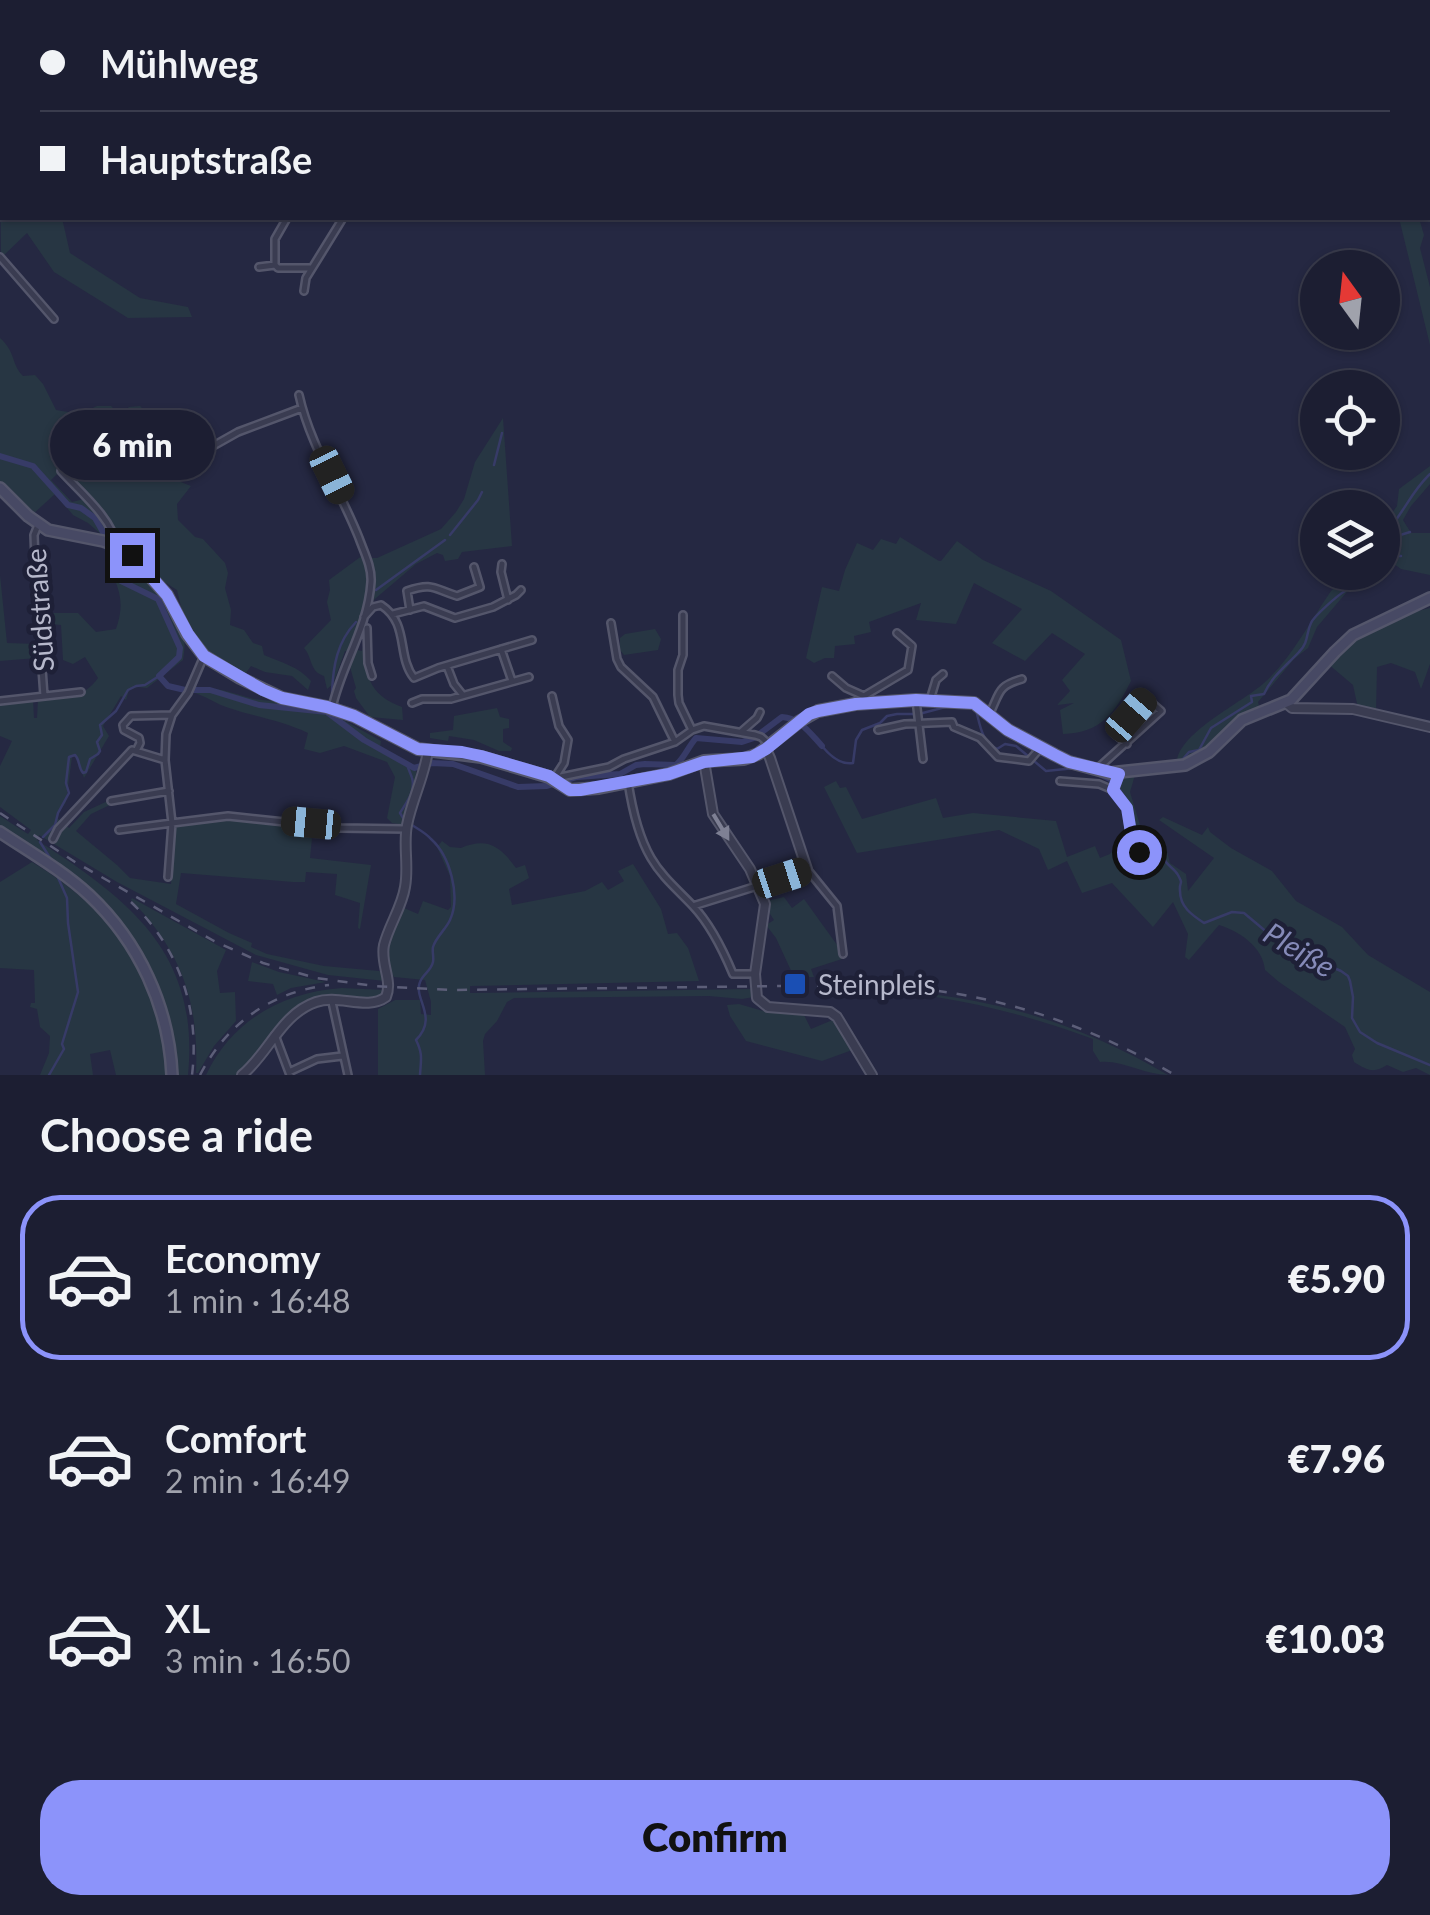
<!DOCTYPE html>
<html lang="en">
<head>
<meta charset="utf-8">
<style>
	:root { --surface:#1c1e32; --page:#292b3e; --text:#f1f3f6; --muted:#a0a2ac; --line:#3a3c4d; --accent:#8c93fa }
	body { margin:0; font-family:Lato,sans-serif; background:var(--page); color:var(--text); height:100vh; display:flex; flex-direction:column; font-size:38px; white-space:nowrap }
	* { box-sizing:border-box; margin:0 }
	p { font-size:32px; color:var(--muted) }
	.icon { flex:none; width:55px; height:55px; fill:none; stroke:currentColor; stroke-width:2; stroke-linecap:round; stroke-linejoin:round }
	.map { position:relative; height:1075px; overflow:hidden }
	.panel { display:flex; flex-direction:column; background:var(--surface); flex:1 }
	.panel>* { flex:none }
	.banner { position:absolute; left:0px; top:0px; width:1430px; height:220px; box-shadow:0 2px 8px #0004,0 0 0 2px var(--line); display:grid; align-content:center; height:220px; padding:0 40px; background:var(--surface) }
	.needle { width:65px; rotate:345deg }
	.buttons { position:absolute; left:1300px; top:250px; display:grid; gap:20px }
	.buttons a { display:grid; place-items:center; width:100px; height:100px; border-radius:50%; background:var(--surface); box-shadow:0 2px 8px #0004,0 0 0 2px var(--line); font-size:50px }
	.end { position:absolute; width:45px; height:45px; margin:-22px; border:12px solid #8c93fa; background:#111; box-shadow:0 0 0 5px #111 }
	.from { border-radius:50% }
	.bubble { position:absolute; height:70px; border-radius:35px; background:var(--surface); box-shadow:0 2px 8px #0004,0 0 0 2px var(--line); font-size:32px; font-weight:800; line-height:70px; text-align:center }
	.car { position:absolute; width:30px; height:60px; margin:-30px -15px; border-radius:12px; box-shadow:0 0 8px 2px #0007; background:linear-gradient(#222 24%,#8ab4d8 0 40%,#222 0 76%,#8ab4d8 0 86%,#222 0) }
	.banner b { display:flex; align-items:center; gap:35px; height:95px; font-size:38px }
	.banner b+b { border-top:2px solid var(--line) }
	.banner i { width:25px; height:25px; background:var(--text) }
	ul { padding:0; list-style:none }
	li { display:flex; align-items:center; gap:30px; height:165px; margin:0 20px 15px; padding:0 20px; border:5px solid transparent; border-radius:40px }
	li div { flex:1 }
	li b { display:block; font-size:38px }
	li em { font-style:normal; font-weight:800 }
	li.active { border-color:var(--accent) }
	li>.icon { width:90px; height:90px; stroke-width:1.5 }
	h2 { padding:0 40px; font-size:45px; line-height:120px }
	.cta { display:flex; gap:20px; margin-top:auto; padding:20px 40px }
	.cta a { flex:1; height:115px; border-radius:40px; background:var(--accent); color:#111; font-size:40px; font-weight:800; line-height:115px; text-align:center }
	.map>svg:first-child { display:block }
	.green { fill:#273643 }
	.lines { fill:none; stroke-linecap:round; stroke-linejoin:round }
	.stream { stroke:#373b67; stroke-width:2.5 }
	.river { stroke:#373b67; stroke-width:6 }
	.minor-casing { stroke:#54566b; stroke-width:10 }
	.tertiary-casing { stroke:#54566b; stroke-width:12 }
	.secondary-casing { stroke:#54566b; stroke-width:14 }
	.primary-casing { stroke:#404257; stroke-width:16 }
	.minor { stroke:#3a3c51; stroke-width:5 }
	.tertiary { stroke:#3a3c51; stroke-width:8 }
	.secondary { stroke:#474964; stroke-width:9 }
	.primary { stroke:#585a71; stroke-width:11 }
	.rail { stroke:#5c5e78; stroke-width:2.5; stroke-dasharray:10 10; stroke-linecap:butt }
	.oneway { fill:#7e8094 }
	.route { stroke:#8c93fa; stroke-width:12 }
	.transit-dot { fill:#1a4fb4; stroke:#1e2037; stroke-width:4 }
	.labels { text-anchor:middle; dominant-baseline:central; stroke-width:9; stroke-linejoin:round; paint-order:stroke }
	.street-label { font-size:28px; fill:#b6b8cb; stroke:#1e2037 }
	.poi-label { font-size:28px; fill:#b6b8cb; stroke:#1e2037; text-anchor:start }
	.water-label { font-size:30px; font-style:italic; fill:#858ab8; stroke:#1e2037 }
</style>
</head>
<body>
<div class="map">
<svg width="1430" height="1075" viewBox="0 0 1430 1075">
	<rect width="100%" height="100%" fill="#252842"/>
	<!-- green -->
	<path class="green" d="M0,134L2,135V218H62L70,253L140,298L188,307L192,317L128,318L54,272L27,233L1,258Z
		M1399,218H1419L1424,235L1420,248L1430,287V345Z
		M0,338C16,352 11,364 23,376L35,375L43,384L56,410L80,414L97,406H111L120,415L129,407L140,406L149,415L161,432L133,454L153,471L191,486L177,504L178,520L195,537L203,539L225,563L228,573L225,588L231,610L230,625L244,630L253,643L262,646L264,655C282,663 298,666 311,681L308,690L292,676L265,672L251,666L242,678L204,651L185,623L177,590L155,576L142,560L120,541L99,509L71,479L75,475L66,465L51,480L72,502L84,499L107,528L112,539L103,536L88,523L73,515L55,494L32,515L0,482Z
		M503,418L512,546L462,552L458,559L445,561L443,555L437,553L416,564L369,604L373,582L370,558H377L441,529L456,512L464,499L475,462Z
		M1430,466V484L1411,506L1403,520L1411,533H1430V575L1401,569L1383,556V526L1397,506L1399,489Z
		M900,537L939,561H941L957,541L983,560L1051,591L1121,640L1131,681C1115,713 1101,733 1063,734L1060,710L1074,703L1057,705L1070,691L1062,680L1085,654L1052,633L1025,661L992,643L1022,609L974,583L956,624L916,620L921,603L869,622L871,632L854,636L855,644L835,646L834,658H825L814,663L806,658L822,587L839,591L845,570L857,543L873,550L881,539L896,544Z
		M105,545C136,558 174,603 183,636C186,643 184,652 183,660L147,688L138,687L129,690L126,700L121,696L103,726L109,736L84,778L76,756L72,757L66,802L56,817L69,828L84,812L110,800L114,803L91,814L76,831L117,865L130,878L171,884L175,826L229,819L313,828L310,858L371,865L360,929L358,928L360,903L335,895L337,874L306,872L305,882H293L181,873L176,904L229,933L252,943L251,947L267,954L324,966L379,971L383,973L385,981L328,975L256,955L117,882L39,835L37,840C129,900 200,952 188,1075H175L135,946L48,858L0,827V816L28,834L31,830L0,807V766L12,741L0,736V703L33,699L34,718H37L38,699C63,696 83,700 98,678L85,657L73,664L63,660L61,625L41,623L40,613H78L96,632L116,629C130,589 108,580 105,545Z
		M363,555C374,588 360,621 352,652L345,651L333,684L327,689L324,676C309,671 313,658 304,648L331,620L327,602L330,590L329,580Z
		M1351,573H1363L1317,627L1308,648L1294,659L1258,702L1259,706L1235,718L1201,751L1177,761C1180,732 1243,702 1264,683C1291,659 1309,623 1329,594C1334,586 1345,580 1351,573Z
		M0,575L7,643L37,644V658L0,661Z
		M1430,608V664L1421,689L1415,672L1391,663L1377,667L1376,712L1358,708L1353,685L1327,663L1351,640L1406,614Z
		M655,629L661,639L658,650L624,655L620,650V638L625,634Z
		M365,639C365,674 367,694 402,707L403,720L370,717L356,698L354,691L356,688L350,667L357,650L362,651Z
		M194,687L222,690L254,699L280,702L329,712L381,741L380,748L416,770V786L405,825L392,823L387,818L395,777L387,762L344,746L320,753L304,749L308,733C283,721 256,717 229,708C216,704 206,696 192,692Z
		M497,708L500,717L509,719V728L503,729V742L512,748L511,751H499L474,740L449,736L448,741L430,738V733L453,730L454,716Z
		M1135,775L1130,792L1143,835L1154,832L1165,844L1170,863L1186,874L1188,891L1214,858L1159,820L1163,817L1202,835L1208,827L1210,832L1231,848L1272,871L1296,901L1342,927L1368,955L1430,992V1075L1416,1068L1403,1072L1387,1065C1373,1074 1367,1070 1354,1062L1352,1055L1355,1049L1345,1027L1279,982L1265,970C1263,947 1239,931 1219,925L1189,960L1185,957L1188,934L1173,902L1153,927L1112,883L1082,893L1067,861L1048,870L1039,849L999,830L857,853L824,787L836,781L840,788L846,787L862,819L936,798L943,818L973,813L1056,821L1067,857L1095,846L1100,858L1110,854L1127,832L1133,831L1131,815L1117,790L1121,777Z
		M442,841L450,847L461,848C487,837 500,846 516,868L525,865L529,878L509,889L512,905L585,891L602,882L608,890L624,881L618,871L633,864L661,909L668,934L677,933L688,948L699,981L470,986V993L753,989L754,997L742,999L709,996L514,998L507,1002L497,1021L485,1034L483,1041L485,1075H378V1009L395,1000H420L421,1014L431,1015V1002L425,980L394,977C377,955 394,930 404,908L418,914L423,901L448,910L451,907L450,876L437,847Z
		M32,862C117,914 161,974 168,1075H116L110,1050L90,1054L93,1075H40L49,1053L50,1036L40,1027L37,1009L30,1007L31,1003H35L34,970L0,968V882Z
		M784,897L792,908L804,899L840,949L842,959L811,969L814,977H794L776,938L766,925L774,920L767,909L769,907L767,901Z
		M132,898L226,950L217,971L220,993L235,992L236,1021L214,1046L198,1073H196C199,1001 181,951 131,900Z
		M252,962L279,972L326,982L291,988L277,995L273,984L248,981Z
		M342,988L384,990L378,999L334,995L308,1001L274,1028L252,1062L238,1075H206C232,1020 283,992 342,988Z
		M852,988C971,992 1065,1015 1168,1075C1144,1075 1123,1060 1100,1062L1093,1051V1039C1016,1011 935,990 852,991Z
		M739,1004L770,1013H803L811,1029L835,1019L855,1049L822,1061L746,1041L730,1016L727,1005Z"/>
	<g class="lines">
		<!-- stream -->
		<path class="stream" d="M494,465L502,433
			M450,535L478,500L482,492
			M1397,536L1410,532
			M1382,539L1395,537L1393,524C1406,507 1414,489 1430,474
			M1382,545L1391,556H1401
			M376,590L445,540
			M332,693C333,666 337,642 356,622
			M970,708L976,710C980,725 982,743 997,749L1005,744L1016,746L1046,771L1075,768
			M822,746C830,756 840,765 853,763L856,740L862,730L880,723L887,716L897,714H919L953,705
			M1182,760L1189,752L1199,750L1211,728L1252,702L1251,696L1264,694C1272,676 1286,666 1299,652C1309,642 1306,633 1311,623C1314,616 1338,595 1345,591L1346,584L1351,583L1358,572
			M1093,773L1117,784C1121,793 1124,797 1129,804C1135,813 1134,825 1134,835C1140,838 1151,837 1157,842C1164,848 1161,849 1163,857C1166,865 1174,868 1178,875C1184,886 1179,880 1180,891C1180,907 1192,915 1204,923L1232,912L1244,913L1269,934L1287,940L1306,956L1341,971L1348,976L1350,981L1353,997L1352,1018L1360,1032L1377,1043L1430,1065
			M405,821L400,813C406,803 416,791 412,778C411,774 408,769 407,764
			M412,825C418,829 426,833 431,839C450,856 461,896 450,920C446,929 436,937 433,947C432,952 434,957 433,962C431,971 423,974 420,982C413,999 439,1017 416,1040C423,1054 421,1059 420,1075
			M43,837L55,825L58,813L69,793L66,783L69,757L75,755C80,760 78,767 83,773L86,772L90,759L98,754L100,751L97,742L102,735L100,725L116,711L128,690L136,686L145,685L159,676
			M40,842L52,861
			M49,1075L64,1049L62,1044L78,992L68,923L67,898L56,873"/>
		<!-- river -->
		<path class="river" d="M0,456L33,466L68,505L81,508L95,518L107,539L109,564L112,569L121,581L158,599L180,648L179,657L159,676L168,686L185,690H210L259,705L327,712L364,740L414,768L432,763L453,764L518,787L547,786L577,777L620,774L636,765L645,764L676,765C685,757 688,747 696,738L742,742L754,738L782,717C800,718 810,733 822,746"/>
		<!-- minor casing -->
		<g class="minor-casing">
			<path id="minor" d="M10,0L17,2
				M323,0L324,2
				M0,54L2,55
				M0,257L54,319
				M275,265V239L287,218
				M259,267L275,265L278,268H311
				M304,291L306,278L343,218
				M299,395C310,445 340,490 359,538C364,552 372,567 371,582C368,628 341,666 332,708
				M61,471C78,490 113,519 116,545
				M158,477L238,432L302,408
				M38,525L34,535L36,586L44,696
				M502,564L501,572L508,600
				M410,610L407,591C433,582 434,589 457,596L480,587L474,567
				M393,614L424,606L455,618L493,607L516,595L521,590
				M683,615V655L678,670V695L679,703L692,730
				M364,617L373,607L381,605C410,624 396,655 414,678L438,668L532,640
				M611,623L617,659L621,667L653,697L675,742
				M367,628L368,663L372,676
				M501,649L512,681
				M204,656L188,693L172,715L166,734L165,760L172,823L228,816L341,828L406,829
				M447,666L454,684L462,694
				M832,676L846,688L864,696
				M552,696L559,726L568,740L564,763L555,777
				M916,700L923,759
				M930,700L936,680L943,674
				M0,701L81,692
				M412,703L422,699H451L529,677
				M865,704L864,696L908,670L912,646L897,633
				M990,713C1000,693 997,686 1022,679
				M878,730L905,724L952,722L954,727L980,738L998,757L1029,761L1041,747
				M741,732L757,718L760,712
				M136,751L140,743L139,738L124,730L123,725L131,716L172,715
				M1097,769L1161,711L1146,698L1114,733L1127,744
				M1119,773L1113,790L1127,808L1130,834L1135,846L1149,861
				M556,778L609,767L624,759L675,742L692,730L704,726L755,735L761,737L770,745
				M1060,781L1099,784L1113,790
				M628,782C632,808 638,836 651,858C662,877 678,890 693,906C711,925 723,950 733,974H755
				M111,801L169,791
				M119,830L172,823L168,877
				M53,839L58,829L132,750L165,760
				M1132,839L1157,847
				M807,869L837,906L843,954
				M693,906L757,886
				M332,1002L348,1075
				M275,1035L290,1075
				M289,1072L317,1059L342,1056"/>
		</g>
		<!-- tertiary casing -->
		<g class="tertiary-casing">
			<path id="tertiary" d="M1286,703L1292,708L1353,709L1430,727
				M704,761L713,814L750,869L765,904L755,974L757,998L768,1007L830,1012L837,1017L872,1075
				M757,886L807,869L770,758L766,749
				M242,1075C269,1053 281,1014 316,1002C339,994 367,1011 386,997C393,980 380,964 384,945C389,925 402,907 405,887C409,866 403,845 407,825C412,800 424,777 428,751"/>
		</g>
		<!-- secondary casing -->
		<g class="secondary-casing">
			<path id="secondary" d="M0,488L28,516L48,530L103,541L125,549L167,595L187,634L204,656L240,678L282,698L327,707L354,716L418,749L481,757L549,777L570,790L599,788L669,774L704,761L744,759L758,754L800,721L818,711L855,704L916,700L974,703L1008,730L1055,755L1069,762L1110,773L1185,765L1209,752L1242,720L1291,700L1335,652L1353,635L1430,598
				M0,832C30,852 63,871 89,895C139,942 169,1007 172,1075"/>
		</g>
		<!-- primary casing -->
		<g class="primary-casing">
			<path id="primary" d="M1311,0L1315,2
				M1428,90L1430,92"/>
		</g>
		<!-- minor -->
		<use href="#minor" class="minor"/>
		<!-- tertiary -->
		<use href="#tertiary" class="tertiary"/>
		<!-- secondary -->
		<use href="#secondary" class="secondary"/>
		<!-- primary -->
		<use href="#primary" class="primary"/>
		<!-- rail -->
		<path class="rail" d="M0,813L75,862L214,941L263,963L316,978L374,986L450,990L870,985C982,989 1078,1019 1175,1075
			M131,902C179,948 200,1009 192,1075
			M200,1075C227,1023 271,992 329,985"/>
	</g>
	<!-- one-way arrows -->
	<defs><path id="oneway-solid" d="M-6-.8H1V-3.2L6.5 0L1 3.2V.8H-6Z" transform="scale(2.5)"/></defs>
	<use class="oneway" href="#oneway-solid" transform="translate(721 827) rotate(59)"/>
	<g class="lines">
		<!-- route -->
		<path class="route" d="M132,555L167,595L188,634L204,656L263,690L282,698L327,707L354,716L418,749L462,752L481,756L549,776L570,790H580L669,774L704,762L752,757L766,749L809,714L818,711L856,704L916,700L974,703L1008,730L1055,755L1069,762L1119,774L1113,790L1127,808L1132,839L1139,852"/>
	</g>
	<!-- markers -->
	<rect class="transit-dot" x="783" y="972" width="24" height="24" rx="5"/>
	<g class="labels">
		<!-- street labels -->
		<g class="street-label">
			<text transform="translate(39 610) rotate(-94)">Südstraße</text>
		</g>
		<!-- poi labels -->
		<g class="poi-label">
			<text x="818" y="984">Steinpleis</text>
		</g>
		<!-- water labels -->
		<g class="water-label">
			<text transform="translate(1300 949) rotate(31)">Pleiße</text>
		</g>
	</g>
</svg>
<div class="buttons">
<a><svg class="needle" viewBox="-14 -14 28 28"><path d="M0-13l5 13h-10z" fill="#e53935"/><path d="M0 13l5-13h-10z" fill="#a0a2ac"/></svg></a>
<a><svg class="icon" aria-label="locate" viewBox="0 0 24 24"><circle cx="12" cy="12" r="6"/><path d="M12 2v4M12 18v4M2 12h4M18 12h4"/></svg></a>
<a><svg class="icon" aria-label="layers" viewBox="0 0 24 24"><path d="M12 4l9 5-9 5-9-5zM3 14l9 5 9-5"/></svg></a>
</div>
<i class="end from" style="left:1139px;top:852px"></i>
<i class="end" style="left:132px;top:555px"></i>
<div class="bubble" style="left:50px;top:410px;width:165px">6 min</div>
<i class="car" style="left:332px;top:475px;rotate:154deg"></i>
<i class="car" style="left:1131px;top:715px;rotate:41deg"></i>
<i class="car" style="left:311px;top:823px;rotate:275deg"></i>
<i class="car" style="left:782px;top:878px;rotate:72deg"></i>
<div class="banner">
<b><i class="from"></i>Mühlweg</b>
<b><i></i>Hauptstraße</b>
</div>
</div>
<section class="panel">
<h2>Choose a ride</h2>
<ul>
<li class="active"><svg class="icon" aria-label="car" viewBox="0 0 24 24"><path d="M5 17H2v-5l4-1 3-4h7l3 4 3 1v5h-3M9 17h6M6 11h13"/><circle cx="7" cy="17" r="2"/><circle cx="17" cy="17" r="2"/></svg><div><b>Economy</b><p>1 min · 16:48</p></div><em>€5.90</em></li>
<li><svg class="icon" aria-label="car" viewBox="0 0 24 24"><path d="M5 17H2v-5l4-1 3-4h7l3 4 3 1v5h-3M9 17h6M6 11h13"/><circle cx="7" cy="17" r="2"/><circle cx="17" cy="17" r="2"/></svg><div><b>Comfort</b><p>2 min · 16:49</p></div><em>€7.96</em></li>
<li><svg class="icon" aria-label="car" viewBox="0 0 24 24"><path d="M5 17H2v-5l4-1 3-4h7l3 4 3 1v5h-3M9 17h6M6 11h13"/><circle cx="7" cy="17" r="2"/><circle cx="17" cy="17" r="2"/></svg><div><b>XL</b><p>3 min · 16:50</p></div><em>€10.03</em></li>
</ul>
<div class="cta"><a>Confirm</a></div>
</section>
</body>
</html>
